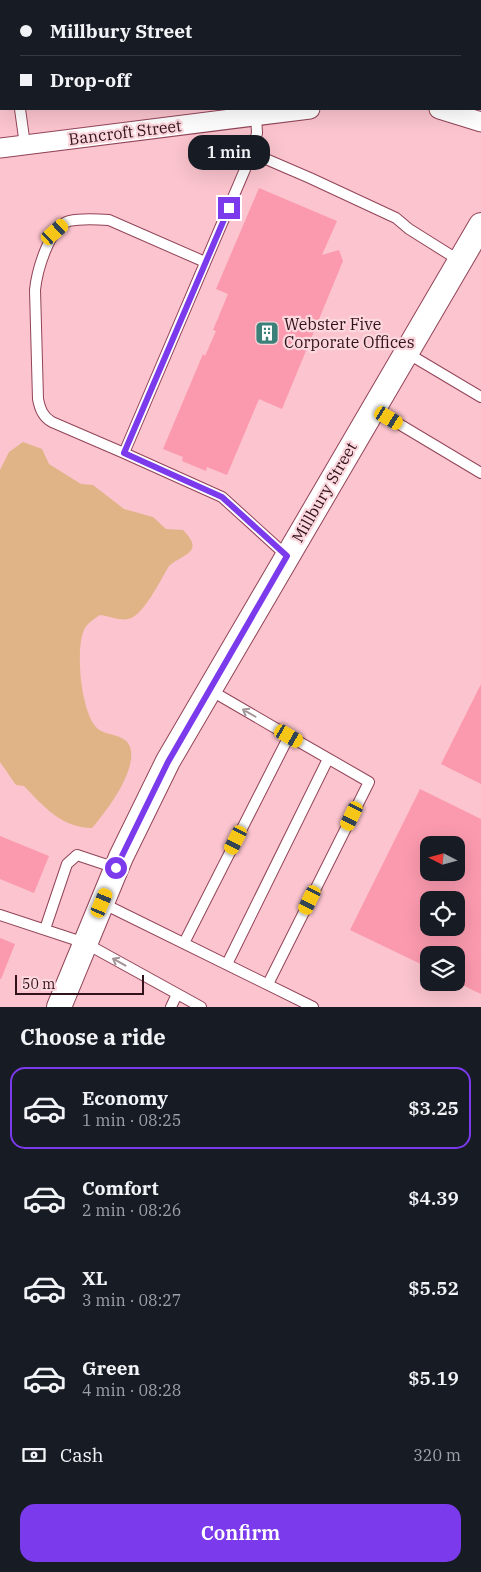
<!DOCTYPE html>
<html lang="en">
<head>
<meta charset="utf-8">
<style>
	:root { --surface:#171b24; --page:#20242c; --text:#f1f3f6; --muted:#9ea1a6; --line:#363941; --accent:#7c3aed }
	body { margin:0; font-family:"IBM Plex Serif",serif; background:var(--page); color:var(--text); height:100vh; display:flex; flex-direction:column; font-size:19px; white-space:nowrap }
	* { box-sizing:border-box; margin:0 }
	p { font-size:16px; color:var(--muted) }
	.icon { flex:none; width:28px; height:28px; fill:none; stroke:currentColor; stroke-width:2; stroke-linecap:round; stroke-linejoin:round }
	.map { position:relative; height:1007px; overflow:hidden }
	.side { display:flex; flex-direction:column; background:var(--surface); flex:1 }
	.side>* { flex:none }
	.hud { position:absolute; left:0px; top:0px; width:481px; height:110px; box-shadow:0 5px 20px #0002; display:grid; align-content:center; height:110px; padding:0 20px; background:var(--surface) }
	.needle { width:32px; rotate:276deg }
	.fabs { position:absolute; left:420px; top:836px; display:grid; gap:10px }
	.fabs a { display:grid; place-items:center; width:45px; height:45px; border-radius:10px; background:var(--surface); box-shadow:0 5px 20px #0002; font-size:25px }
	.scale { position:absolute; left:15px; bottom:12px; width:129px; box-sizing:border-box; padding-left:5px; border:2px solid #32121a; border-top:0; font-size:14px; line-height:18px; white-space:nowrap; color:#32121a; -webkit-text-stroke:4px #fcd7dd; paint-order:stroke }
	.end { position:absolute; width:22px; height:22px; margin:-11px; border:6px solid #7c3aed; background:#fff; box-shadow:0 0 0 2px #fff }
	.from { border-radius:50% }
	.bubble { position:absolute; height:35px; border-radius:15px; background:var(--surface); box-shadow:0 5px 20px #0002; font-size:16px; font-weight:600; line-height:35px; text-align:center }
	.car { position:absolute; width:15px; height:30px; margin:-15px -8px; border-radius:6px; box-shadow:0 0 4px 1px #0007; background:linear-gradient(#f5c518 24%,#345 0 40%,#f5c518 0 76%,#345 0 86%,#f5c518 0) }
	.hud b { display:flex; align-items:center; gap:18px; height:48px; font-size:19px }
	.hud b+b { border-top:1px solid var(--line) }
	.hud i { width:12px; height:12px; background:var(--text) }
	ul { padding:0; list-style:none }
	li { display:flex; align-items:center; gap:15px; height:82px; margin:0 10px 8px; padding:0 10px; border:2px solid transparent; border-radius:15px }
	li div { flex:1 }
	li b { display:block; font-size:19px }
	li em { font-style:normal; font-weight:600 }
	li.current { border-color:var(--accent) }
	li>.icon { width:45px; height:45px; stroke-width:1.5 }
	h2 { padding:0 20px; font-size:22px; line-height:60px }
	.pay { display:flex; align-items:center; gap:12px; height:55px; padding:0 20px; font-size:19px }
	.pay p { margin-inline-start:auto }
	.button { display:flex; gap:10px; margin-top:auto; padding:10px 20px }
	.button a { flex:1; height:58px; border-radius:15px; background:var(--accent); color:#fff; font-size:20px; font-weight:600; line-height:58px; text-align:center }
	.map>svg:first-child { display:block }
	.green { fill:#e1b487 }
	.building { fill:#fb9aaf; fill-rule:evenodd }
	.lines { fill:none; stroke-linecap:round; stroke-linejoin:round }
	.service-casing { stroke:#924458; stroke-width:12 }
	.minor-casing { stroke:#924458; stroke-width:21 }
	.tertiary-casing { stroke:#924458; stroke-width:26 }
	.service { stroke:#fff; stroke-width:10 }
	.minor { stroke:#fff; stroke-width:19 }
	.tertiary { stroke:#fff; stroke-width:24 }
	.oneway { stroke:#a39498 }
	.route { stroke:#7c3aed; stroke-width:6 }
	.labels { text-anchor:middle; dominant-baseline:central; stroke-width:4.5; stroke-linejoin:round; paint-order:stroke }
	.street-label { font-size:16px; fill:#32121a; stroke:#fcd7dd }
	.poi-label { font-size:16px; fill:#32121a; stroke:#fcd7dd; text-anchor:start }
</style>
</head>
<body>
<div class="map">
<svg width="481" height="1007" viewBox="0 0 481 1007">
	<rect width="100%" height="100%" fill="#fbc4ce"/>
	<!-- green -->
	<path class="green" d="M23,442L42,449L49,464L81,484L93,485L124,509L153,517L166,529L183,530C206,553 182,554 169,566C161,579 143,617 128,619C120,621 109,616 100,615C94,619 87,623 84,630C75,650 81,715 98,729C107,736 126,734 130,747C138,770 106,812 92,828C62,828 43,806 24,786L16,785L0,762V470L9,452Z"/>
	<!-- building -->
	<path class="building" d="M259,188L337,221L322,255L339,250L343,261L282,409L259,399L227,475L207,467L206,471L182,461L183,457L163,449L203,354L205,356L216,331L213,330L228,294L216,289Z
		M481,684V784L441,764Z
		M420,789L481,819V994L456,982V955H429V968L350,930ZM429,845H456V872H429ZM429,900H456V928H429Z
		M0,836L49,856L34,893L0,879Z
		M0,938L15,944L1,979H0Z"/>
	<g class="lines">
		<!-- service casing -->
		<g class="service-casing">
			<path id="service" d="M388,0V1
				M3,1L4,0
				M480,3H481
				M0,84L1,85
				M20,109L25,145
				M256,115L257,133L252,153L310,178L396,218L409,229L460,261
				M252,153L124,453L222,497L287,556
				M407,353L481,397
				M374,409L481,473
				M124,453L52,422C43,417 40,409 38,399L35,290C37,271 49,227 69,221C82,218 96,219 109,220L205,262
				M210,690L289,736
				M102,903L313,1007
				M0,915L85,943L201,1007
				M45,929L67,864L77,855L116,868
				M184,943L289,736L369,782L268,984
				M227,964L328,759
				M171,1007L177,994"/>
		</g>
		<!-- minor casing -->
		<g class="minor-casing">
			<path id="minor" d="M427,0V1
				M439,109L481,122
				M0,148L310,109"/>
		</g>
		<!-- tertiary casing -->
		<g class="tertiary-casing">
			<path id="tertiary" d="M59,1007L121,857L168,761L481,225"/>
		</g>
		<!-- service -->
		<use href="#service" class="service"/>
		<!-- minor -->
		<use href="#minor" class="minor"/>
		<!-- tertiary -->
		<use href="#tertiary" class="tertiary"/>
	</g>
	<!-- one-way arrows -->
	<defs><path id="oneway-shaft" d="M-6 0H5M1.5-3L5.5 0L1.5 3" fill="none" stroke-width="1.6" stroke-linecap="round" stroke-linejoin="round" transform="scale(1.25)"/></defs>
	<g class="oneway">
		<use href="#oneway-shaft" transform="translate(249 713) rotate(-150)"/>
		<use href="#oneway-shaft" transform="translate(119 962) rotate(-151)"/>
	</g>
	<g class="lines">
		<!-- route -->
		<path class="route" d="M116,868L168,762L287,556L222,497L124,453L229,208"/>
	</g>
	<!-- icons -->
	<defs>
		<g id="building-square" transform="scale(1.25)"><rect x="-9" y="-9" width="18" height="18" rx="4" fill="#3b817a" stroke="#fcd7dd"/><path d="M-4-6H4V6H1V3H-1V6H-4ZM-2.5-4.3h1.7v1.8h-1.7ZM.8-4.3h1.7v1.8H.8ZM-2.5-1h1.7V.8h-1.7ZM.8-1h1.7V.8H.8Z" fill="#fff"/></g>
	</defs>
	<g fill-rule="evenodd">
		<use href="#building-square" x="267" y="333"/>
	</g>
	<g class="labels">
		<!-- street labels -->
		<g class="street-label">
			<text transform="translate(125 132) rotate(-7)">Bancroft Street</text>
			<text transform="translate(324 492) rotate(-60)">Millbury Street</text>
		</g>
		<!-- poi labels -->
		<g class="poi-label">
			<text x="284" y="324">Webster Five<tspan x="284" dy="18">Corporate Offices</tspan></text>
		</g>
	</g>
</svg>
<div class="fabs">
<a><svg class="needle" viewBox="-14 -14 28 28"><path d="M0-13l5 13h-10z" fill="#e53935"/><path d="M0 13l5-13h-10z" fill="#9ea1a6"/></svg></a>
<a><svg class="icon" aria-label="locate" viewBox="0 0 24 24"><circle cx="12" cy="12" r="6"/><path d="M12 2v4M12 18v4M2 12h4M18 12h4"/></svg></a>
<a><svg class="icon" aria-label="layers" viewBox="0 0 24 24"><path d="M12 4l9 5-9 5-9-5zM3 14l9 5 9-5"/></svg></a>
</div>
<div class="scale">50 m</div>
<i class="end from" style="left:116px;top:868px"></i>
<i class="end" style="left:229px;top:208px"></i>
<div class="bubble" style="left:188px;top:135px;width:82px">1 min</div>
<i class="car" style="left:55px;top:232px;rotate:48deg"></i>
<i class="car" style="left:389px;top:418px;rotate:121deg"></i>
<i class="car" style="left:289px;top:736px;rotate:120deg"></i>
<i class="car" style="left:352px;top:816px;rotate:206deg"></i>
<i class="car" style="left:236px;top:840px;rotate:207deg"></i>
<i class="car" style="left:310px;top:900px;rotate:206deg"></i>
<i class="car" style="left:102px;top:903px;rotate:23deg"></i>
<div class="hud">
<b><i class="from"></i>Millbury Street</b>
<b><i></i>Drop-off</b>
</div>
</div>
<section class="side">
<h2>Choose a ride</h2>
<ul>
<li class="current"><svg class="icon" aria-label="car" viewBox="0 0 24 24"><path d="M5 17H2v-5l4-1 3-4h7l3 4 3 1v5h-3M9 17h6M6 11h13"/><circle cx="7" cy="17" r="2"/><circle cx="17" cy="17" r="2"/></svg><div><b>Economy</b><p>1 min · 08:25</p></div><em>$3.25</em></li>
<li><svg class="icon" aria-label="car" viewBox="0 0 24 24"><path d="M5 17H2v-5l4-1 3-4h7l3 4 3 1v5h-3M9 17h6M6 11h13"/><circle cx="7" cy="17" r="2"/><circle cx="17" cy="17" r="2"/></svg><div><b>Comfort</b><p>2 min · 08:26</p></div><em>$4.39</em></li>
<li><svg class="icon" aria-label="car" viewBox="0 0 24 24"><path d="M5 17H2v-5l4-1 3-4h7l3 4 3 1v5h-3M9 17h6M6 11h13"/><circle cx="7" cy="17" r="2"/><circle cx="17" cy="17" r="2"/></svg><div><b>XL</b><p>3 min · 08:27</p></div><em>$5.52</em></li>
<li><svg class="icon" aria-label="car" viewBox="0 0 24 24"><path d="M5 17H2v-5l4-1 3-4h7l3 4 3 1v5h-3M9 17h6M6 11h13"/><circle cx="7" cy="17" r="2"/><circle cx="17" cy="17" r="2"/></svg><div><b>Green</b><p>4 min · 08:28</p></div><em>$5.19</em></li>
</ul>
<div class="pay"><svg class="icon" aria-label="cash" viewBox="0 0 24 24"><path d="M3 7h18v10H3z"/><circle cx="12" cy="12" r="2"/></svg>Cash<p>320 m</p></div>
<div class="button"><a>Confirm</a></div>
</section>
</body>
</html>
